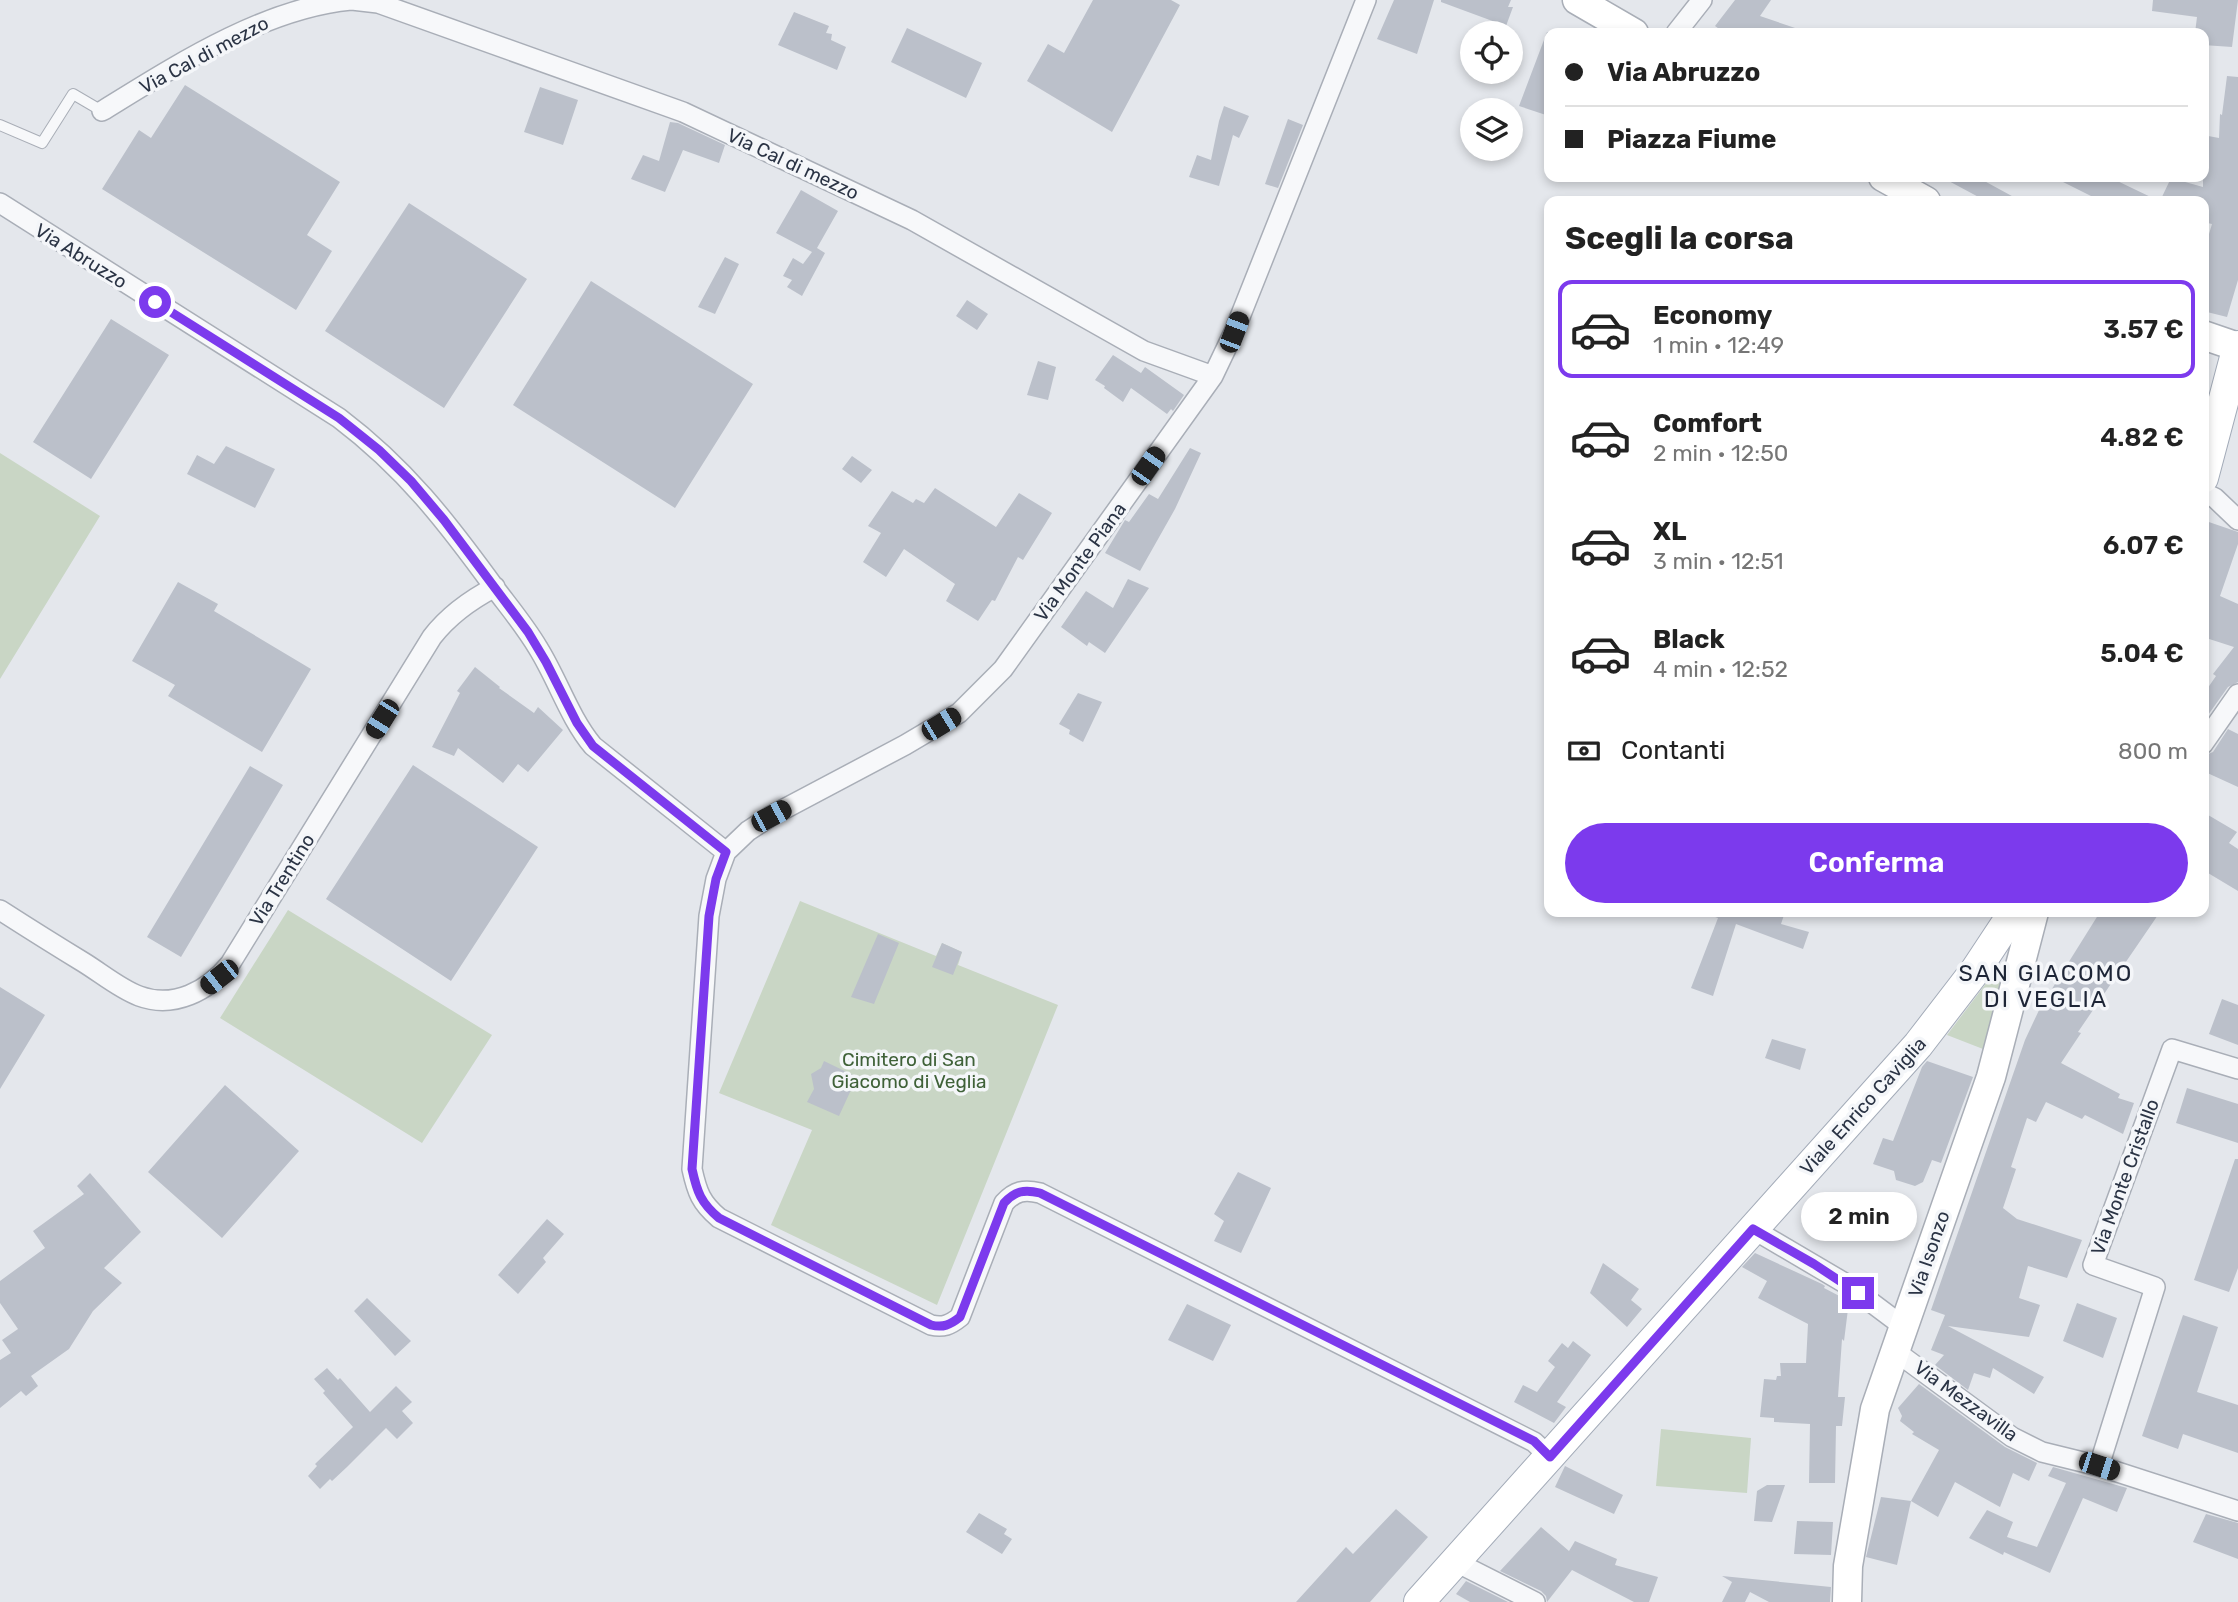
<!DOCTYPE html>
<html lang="it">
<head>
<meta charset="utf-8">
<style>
	:root { --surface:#fff; --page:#f6f6f6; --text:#222; --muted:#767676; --line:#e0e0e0; --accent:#7c3aed }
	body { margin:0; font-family:Rubik,sans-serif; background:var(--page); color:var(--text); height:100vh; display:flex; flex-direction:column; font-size:26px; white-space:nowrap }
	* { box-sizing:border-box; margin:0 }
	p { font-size:23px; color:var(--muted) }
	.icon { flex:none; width:38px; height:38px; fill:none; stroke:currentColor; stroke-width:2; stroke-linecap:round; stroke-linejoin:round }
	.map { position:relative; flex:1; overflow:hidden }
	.sheet { position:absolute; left:1544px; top:196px; width:665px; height:721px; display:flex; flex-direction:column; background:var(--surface); border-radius:14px; box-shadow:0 4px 10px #0003 }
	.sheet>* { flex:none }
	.banner { position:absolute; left:1544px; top:28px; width:665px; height:154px; border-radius:14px; box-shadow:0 4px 10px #0003; display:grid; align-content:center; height:154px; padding:0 21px; background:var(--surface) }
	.tools { position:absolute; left:1460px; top:21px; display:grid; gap:14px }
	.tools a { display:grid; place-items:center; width:63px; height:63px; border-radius:50%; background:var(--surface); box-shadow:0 4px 10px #0003; font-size:35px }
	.end { position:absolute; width:32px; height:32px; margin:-16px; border:9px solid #7c3aed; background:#fff; box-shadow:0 0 0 4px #fff }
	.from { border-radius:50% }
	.bubble { position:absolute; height:49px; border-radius:24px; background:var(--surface); box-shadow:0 4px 10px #0003; font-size:23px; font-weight:600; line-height:49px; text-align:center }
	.car { position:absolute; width:21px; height:42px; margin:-21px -10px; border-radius:9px; box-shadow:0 0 5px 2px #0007; background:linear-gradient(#222 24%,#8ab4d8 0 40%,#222 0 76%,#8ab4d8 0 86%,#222 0) }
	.banner b { display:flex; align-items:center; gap:24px; height:66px; font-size:26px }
	.banner b+b { border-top:2px solid var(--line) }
	.banner i { width:18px; height:18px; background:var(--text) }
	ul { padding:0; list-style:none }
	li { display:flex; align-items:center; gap:21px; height:98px; margin:0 14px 10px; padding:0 7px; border:4px solid transparent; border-radius:14px }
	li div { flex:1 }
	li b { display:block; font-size:26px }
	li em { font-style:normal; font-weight:600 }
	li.active { border-color:var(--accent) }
	li>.icon { width:63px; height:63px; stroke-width:1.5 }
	h2 { padding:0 21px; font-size:32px; line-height:84px }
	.pay { display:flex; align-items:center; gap:18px; height:77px; padding:0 21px; font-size:26px }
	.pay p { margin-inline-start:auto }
	.primary-button { display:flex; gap:14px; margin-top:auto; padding:14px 21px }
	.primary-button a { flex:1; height:80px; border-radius:42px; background:var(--accent); color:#fff; font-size:28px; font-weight:600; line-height:80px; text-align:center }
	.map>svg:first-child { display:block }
	.green { fill:#c9d6c5 }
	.building { fill:#bbc0ca }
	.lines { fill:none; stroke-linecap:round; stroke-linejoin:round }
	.lane-casing { stroke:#a9aeb7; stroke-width:12 }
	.street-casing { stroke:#a9aeb7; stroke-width:22 }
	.secondary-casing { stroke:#a9aeb7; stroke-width:31 }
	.primary-casing { stroke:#a3abb8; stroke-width:32 }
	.lane { stroke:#f7f8fa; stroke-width:10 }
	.street { stroke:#f7f8fa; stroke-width:19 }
	.secondary { stroke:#fff; stroke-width:28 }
	.primary { stroke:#fff; stroke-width:30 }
	.route { stroke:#7c3aed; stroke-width:9 }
	.labels { text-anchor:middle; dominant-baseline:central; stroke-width:7; stroke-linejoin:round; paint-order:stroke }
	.street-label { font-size:19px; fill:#2b3445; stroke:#f4f6f9 }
	.park-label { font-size:19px; fill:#3f6138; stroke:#f4f6f9 }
	.quarter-label { font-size:23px; letter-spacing:2px; fill:#1d2536; stroke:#f4f6f9 }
</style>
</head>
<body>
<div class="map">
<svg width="2238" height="1602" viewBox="0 0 2238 1602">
	<rect width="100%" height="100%" fill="#e4e7ec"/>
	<!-- green -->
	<path class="green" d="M0,453L100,516L0,679Z
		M800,901L936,956L942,943L962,952L958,965L1058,1005L937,1305L771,1225L812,1130L719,1093Z
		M288,910L492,1035L422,1143L220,1018Z
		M1994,973L2005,978L1983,1049L1947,1035Z
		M1661,1429L1751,1438L1747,1493L1656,1486Z"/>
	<!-- building -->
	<path class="building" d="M1093,0H1171L1180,5L1112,132L1027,81L1048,44L1064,53Z
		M1394,0H1434L1417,54L1377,39Z
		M1441,0H1511L1508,7H1513L1506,26L1441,2Z
		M1735,0H1771L1760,16L1801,30V33H1725L1715,26Z
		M2153,0H2238L2232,47L2203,45V33H2195L2197,17L2152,11Z
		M794,12L829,26L826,33L832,34L831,40L846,47L837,70L778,45Z
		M907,28L982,63L966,98L891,62Z
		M1547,32H1549V116L1519,106Z
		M2227,76L2238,77V280L2227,317L2203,311V254L2212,224L2203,222V201H2160L2171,178L2203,187V135L2219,138L2220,114L2222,115Z
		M185,85L340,182L307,235L332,251L296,310L102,189L139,130L151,138Z
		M540,87L578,100L563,145L524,132Z
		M1224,106L1249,116L1239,138L1233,135L1219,186L1189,177L1197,155L1211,160L1219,121Z
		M1288,119L1303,125L1278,188L1265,184Z
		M670,122L678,123L725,145L719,163L683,150L665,192L631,179L643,155L659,161Z
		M1946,177H1977L2021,201H1986L1945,179Z
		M2053,177H2109L2159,201H2101Z
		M801,190L838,211L817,248L825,253L802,296L787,287L792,280L783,276L793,258L803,264L812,252L776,233Z
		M409,203L527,279L444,408L325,331Z
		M725,257L739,264L715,314L698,307Z
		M591,281L753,384L675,508L513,405Z
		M967,300L988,314L977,330L956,316Z
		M111,319L169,355L91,479L33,442Z
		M1113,355L1141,373L1145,367L1184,395L1173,411L1171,409L1167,414L1131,388L1123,402L1104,388L1105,386L1095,380Z
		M1038,361L1056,367L1048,400L1027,395Z
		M226,446L275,469L255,508L187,474L197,455L214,464Z
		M1190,448L1201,453L1175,509L1140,571L1105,553L1125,520L1129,522L1149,494L1158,499Z
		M852,456L872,470L861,483L842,469Z
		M935,488L996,527L1019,493L1052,513L1023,560L1018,557L995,601L992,600L978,621L946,601L955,584L904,549L886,577L863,562L881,533L868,526L892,491L913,503L916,499L924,503Z
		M2203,520L2238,532V544L2220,596L2238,604V682L2228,687L2203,722V695L2216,676L2213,674L2234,647L2203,637Z
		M1128,579L1149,588L1105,653L1089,642L1087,646L1061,627L1086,591L1113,608Z
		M178,582L218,604L214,611L311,669L262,752L168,696L175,685L132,661Z
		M475,667L500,687L499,688L534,713L538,707L563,730L528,772L518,764L503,783L458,748L454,756L432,747L460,693L457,691Z
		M1078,693L1102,702L1083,742L1069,734L1070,730L1059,724Z
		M2228,729L2238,734V787L2203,771V756L2213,752Z
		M413,765L538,847L451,981L326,899Z
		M250,766L283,785L181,957L147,937Z
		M2203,812L2237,832L2229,843L2238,849V891L2203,870Z
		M1707,912H1785L1781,924L1809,932L1803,949L1736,924L1713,996L1691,988L1718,918L1707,914Z
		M2100,912H2160L2078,1032L2081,1033L2061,1063L2120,1094L2118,1098L2134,1103L2123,1134L2085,1115L2082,1119L2046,1102L2036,1122L2027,1118L2011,1167L2016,1169L2003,1208L2017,1219L2082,1240L2067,1278L2028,1266L2019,1298L2040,1305L2029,1337L1948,1326L2044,1377L2034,1394L1993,1368L1990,1378L1974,1373L1968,1390L1935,1365L1944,1355L1931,1350L1945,1315L1931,1310L2025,1040L2040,1008Z
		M878,934L899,943L874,1004L851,997Z
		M942,943L962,952L953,975L932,967Z
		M0,987L45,1015L0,1089Z
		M2222,999L2238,1005V1045L2209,1034Z
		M1772,1039L1806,1049L1800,1070L1765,1058Z
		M824,1061L857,1077L839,1116L807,1102L814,1089L811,1074L821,1068Z
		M1927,1061L1973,1077L1941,1163L1932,1160L1923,1182L1915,1186L1896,1180L1894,1171L1873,1164L1883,1138L1893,1141L1922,1067Z
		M225,1085L299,1151L222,1238L148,1172Z
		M2187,1088L2238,1104V1143L2176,1123Z
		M2235,1159H2238V1268L2229,1292L2194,1280Z
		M1238,1172L1271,1188L1241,1253L1214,1241L1224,1221L1214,1214Z
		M90,1173L141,1232L104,1268L122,1283L93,1311L69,1349L31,1376L38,1386L26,1396L21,1391L0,1408V1360L11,1353L2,1340L18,1329L0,1303V1281L45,1248L33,1231L84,1194L77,1186Z
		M547,1219L564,1234L543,1258L546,1262L518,1294L498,1275Z
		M1755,1253L1822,1284L1825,1286L1824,1288L1849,1301L1844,1341L1842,1339L1838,1397H1845L1842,1426H1836L1835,1483H1809L1810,1424L1774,1422V1418L1760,1417L1764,1379L1776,1380L1777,1376H1781L1780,1363H1806L1808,1324L1758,1298L1767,1281L1742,1267Z
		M1603,1263L1639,1289L1631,1300L1642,1309L1627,1327L1590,1293Z
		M367,1298L411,1341L395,1356L354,1311Z
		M2077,1303L2117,1318L2103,1358L2063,1341Z
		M1187,1304L1231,1325L1213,1361L1168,1340Z
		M2183,1315L2218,1327L2197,1392L2238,1405V1453L2183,1434L2178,1449L2142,1436Z
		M1573,1341L1591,1355L1557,1402L1566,1407L1554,1423L1514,1402L1523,1385L1537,1392L1555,1367L1548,1361L1562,1343L1568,1348Z
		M327,1368L338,1380L340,1378L370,1412L396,1386L412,1402L402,1411L413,1423L397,1439L386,1428L347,1467L332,1481L330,1479L320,1489L308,1476L317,1466L315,1464L353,1427L323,1393L325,1391L314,1379Z
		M1919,1384L2005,1447L2037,1463L2029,1481L2013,1473L2000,1507L1955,1482L1938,1517L1911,1501L1939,1450L1912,1434L1914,1432L1900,1421L1902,1416L1898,1408Z
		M1565,1466L1623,1495L1614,1514L1555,1487Z
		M2053,1467L2127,1488L2117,1512L2083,1498L2050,1573L2004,1552L2003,1555L1969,1538L1987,1510L2013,1522L2007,1537L2037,1547L2066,1483L2048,1476Z
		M1767,1485H1785L1772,1522L1754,1521L1757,1491Z
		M1881,1497L1911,1501L1897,1565L1866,1557Z
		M1396,1509L1428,1537L1370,1602H1296L1346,1547L1353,1554Z
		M979,1513L1007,1529L1004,1534L1012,1539L1002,1554L966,1532Z
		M2206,1514L2238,1523V1559L2193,1542Z
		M1797,1521L1833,1522L1831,1555L1794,1554Z
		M1541,1527L1569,1551L1575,1541L1617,1559L1615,1565L1658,1577L1649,1602H1634L1572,1570L1547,1602L1546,1596L1541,1591L1500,1571Z
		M1722,1576L1831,1587L1830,1602H1769L1750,1592L1745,1602H1722L1732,1582Z
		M1466,1581L1508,1602H1470L1456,1594Z"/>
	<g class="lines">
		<!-- lane casing -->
		<g class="lane-casing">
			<path id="lane" d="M0,125L42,143L73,94L102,111"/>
		</g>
		<!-- street casing -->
		<g class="street-casing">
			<path id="street" d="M352,0L378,3L683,112L912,220L1144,351L1213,376
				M1366,0L1234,332L1213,376L1003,669L959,713L905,745L771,816L748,831L726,852L716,879L709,916L692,1169C697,1192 701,1203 719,1218L931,1325C943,1328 950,1325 960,1317L1004,1203C1015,1191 1024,1189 1040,1193L1534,1442L1550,1457
				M1676,33L1702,0
				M102,111C175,66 264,8 351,0
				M0,203L339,418C405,468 446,521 494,587C509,607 525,626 538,648C558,680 569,717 593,746L726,852
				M2203,492L2215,498L2238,520
				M2203,744L2238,694
				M0,910C28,928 55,945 83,962C101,973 120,989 139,996C174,1009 208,991 230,964L432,637C449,615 470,600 495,587
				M1753,1229L1848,1285L1904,1327
				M1895,1351L2012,1437L2042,1452L2099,1466L2238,1511
				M2099,1466L2155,1287L2093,1265L2172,1049L2238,1069
				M1456,1562L1535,1602"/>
		</g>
		<!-- secondary casing -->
		<g class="secondary-casing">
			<path id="secondary" d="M1577,0L1634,33
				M1883,177L1926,201
				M2203,335L2238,347
				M1847,1602L1848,1566L1875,1409L1991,1077L2034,912"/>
		</g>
		<!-- primary casing -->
		<g class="primary-casing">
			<path id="primary" d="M2203,478L2238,346
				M1419,1602L1918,1045L1975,971L2014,912"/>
		</g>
		<!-- lane -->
		<use href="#lane" class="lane"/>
		<!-- street -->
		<use href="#street" class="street"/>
		<!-- secondary -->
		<use href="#secondary" class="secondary"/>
		<!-- primary -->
		<use href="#primary" class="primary"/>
	</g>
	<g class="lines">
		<!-- route -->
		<path class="route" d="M155,302L339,418L379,450L411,481L444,520L528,632L546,662L577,723L593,746L726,852L716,879L709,916L692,1169C697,1192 701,1203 719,1218L931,1325C943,1328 950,1325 960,1317L1004,1203C1015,1191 1024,1189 1040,1193L1534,1441L1550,1457L1753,1229L1814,1264L1858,1293"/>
	</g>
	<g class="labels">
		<!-- street labels -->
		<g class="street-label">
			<text transform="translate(204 55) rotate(-28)">Via Cal di mezzo</text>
			<text transform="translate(793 164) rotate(25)">Via Cal di mezzo</text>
			<text transform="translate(81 256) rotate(32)">Via Abruzzo</text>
			<text transform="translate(1080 562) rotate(-54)">Via Monte Piana</text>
			<text transform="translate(282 880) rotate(-58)">Via Trentino</text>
			<text transform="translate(1863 1106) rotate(-48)">Viale Enrico Caviglia</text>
			<text transform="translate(2125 1177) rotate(-70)">Via Monte Cristallo</text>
			<text transform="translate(1929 1254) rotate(-71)">Via Isonzo</text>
			<text transform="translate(1966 1401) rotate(36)">Via Mezzavilla</text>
		</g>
		<!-- park labels -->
		<g class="park-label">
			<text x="909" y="1059">Cimitero di San<tspan x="909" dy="22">Giacomo di Veglia</tspan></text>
		</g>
		<!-- quarter labels -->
		<g class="quarter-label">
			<text x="2046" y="973">SAN GIACOMO<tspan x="2046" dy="26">DI VEGLIA</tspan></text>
		</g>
	</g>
</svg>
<div class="tools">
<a><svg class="icon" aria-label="locate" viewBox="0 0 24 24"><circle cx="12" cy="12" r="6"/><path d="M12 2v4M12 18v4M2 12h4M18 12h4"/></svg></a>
<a><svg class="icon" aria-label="layers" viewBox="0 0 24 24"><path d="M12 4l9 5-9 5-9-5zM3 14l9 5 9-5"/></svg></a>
</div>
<i class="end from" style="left:155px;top:302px"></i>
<i class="end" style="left:1858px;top:1293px"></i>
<div class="bubble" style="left:1801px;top:1192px;width:116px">2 min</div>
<i class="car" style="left:1234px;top:332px;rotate:21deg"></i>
<i class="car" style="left:1148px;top:466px;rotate:35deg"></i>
<i class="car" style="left:382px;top:719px;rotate:212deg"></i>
<i class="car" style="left:941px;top:724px;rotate:59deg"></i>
<i class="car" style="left:771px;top:816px;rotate:62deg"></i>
<i class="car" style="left:219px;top:977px;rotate:232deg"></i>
<i class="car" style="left:2099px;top:1466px;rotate:108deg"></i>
<div class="banner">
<b><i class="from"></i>Via Abruzzo</b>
<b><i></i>Piazza Fiume</b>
</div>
<section class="sheet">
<h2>Scegli la corsa</h2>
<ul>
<li class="active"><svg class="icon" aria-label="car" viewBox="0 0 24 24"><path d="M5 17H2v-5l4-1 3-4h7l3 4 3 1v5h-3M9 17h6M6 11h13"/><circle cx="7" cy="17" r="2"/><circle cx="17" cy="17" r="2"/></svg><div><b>Economy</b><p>1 min · 12:49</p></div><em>3.57 €</em></li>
<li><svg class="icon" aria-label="car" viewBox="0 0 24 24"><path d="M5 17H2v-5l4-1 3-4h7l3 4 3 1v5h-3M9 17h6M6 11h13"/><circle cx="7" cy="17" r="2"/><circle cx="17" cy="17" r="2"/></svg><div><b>Comfort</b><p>2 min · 12:50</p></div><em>4.82 €</em></li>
<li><svg class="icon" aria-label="car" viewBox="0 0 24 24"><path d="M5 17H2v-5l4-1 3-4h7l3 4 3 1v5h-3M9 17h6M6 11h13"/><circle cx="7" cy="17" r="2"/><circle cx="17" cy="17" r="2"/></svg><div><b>XL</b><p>3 min · 12:51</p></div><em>6.07 €</em></li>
<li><svg class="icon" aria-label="car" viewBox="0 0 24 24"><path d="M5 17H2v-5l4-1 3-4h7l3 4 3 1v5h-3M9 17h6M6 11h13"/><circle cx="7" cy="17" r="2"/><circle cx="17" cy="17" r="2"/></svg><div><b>Black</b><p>4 min · 12:52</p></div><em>5.04 €</em></li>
</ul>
<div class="pay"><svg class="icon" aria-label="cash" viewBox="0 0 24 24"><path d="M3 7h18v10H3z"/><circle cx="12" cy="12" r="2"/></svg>Contanti<p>800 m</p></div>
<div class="primary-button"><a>Conferma</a></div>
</section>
</div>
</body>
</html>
